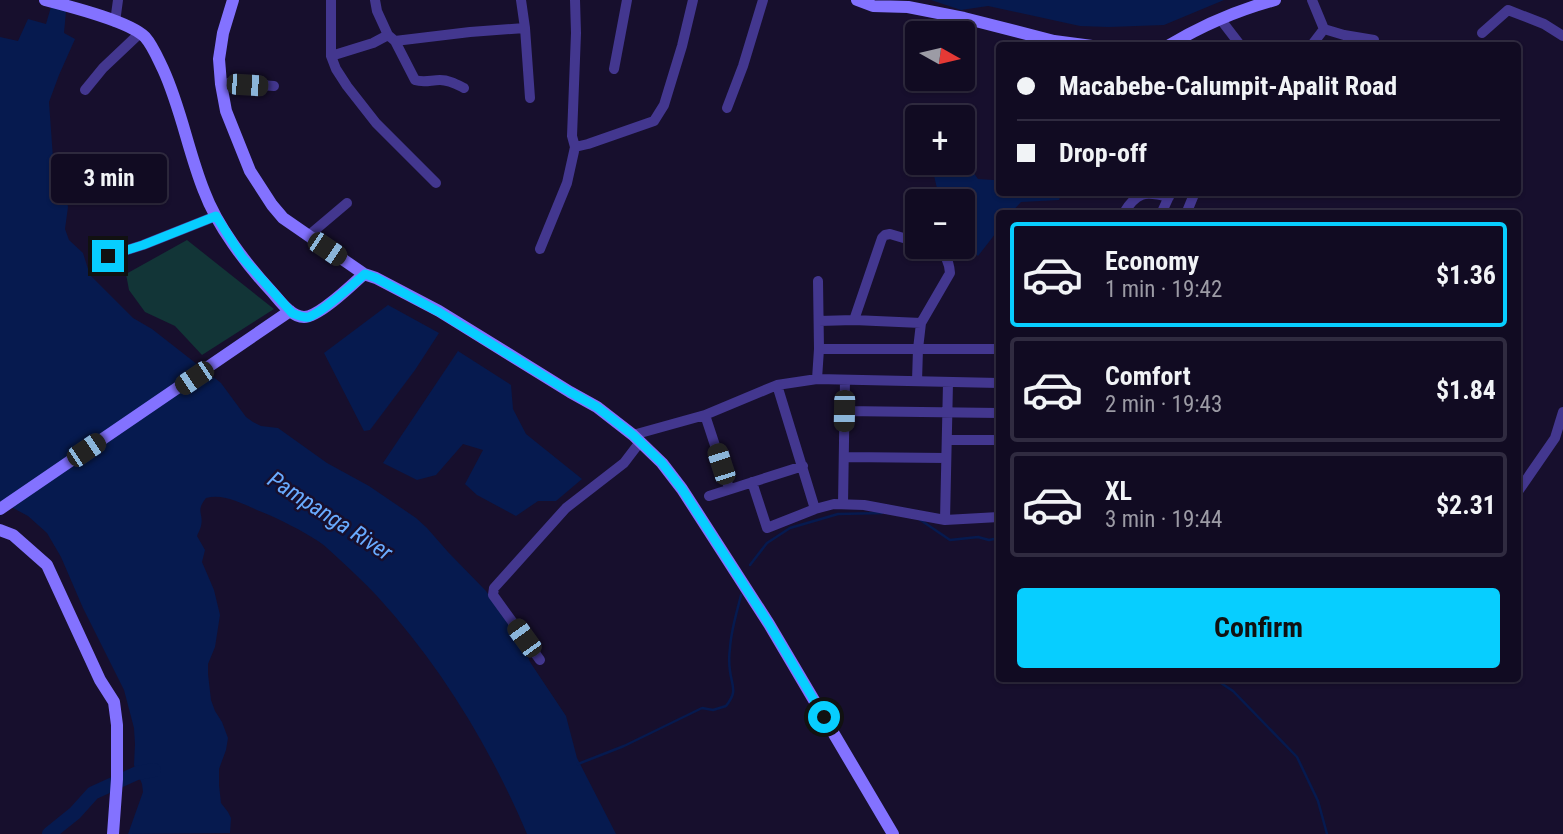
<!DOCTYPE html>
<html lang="en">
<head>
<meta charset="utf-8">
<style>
	:root { --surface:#110b22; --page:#1e192f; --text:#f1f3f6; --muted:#9c9ba5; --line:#302b40; --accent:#07ceff }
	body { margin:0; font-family:"Roboto Condensed",sans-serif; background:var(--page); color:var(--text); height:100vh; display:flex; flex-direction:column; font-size:26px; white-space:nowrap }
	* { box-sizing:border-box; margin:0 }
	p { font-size:23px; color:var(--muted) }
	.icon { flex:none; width:38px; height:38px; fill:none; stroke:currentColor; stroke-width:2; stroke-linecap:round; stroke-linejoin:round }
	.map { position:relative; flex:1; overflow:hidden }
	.sheet { position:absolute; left:996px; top:210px; width:525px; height:472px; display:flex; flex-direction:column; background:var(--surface); border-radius:7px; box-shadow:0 2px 5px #0004,0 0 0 2px var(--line) }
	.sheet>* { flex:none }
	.hud { position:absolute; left:996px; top:42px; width:525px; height:154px; border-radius:7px; box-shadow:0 2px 5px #0004,0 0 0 2px var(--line); display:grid; align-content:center; height:154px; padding:0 21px; background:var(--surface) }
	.needle { width:46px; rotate:98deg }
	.controls { position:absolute; left:905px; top:21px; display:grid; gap:14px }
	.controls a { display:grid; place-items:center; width:70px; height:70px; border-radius:7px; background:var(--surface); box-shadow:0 2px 5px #0004,0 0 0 2px var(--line); font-size:35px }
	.end { position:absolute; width:32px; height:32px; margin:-16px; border:9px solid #07ceff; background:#111; box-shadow:0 0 0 4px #111 }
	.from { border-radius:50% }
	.bubble { position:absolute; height:49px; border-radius:7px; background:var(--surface); box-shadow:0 2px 5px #0004,0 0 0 2px var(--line); font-size:23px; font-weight:700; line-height:49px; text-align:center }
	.car { position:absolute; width:21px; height:42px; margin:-21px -10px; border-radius:9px; box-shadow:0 0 5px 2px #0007; background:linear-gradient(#222 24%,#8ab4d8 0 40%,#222 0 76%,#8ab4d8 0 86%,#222 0) }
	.hud b { display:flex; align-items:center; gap:24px; height:66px; font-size:26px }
	.hud b+b { border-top:2px solid var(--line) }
	.hud i { width:18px; height:18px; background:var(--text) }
	ul { padding:12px 0 0; list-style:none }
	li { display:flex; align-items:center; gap:21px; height:105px; margin:0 14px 10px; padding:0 7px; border:4px solid var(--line); border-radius:7px }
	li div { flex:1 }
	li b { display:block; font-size:26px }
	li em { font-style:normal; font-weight:700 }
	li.current { border-color:var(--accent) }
	li>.icon { width:63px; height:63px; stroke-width:1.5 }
	.action { display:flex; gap:14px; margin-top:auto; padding:14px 21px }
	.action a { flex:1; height:80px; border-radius:7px; background:var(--accent); color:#111; font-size:28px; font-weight:700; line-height:80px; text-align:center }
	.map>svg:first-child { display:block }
	.green { fill:#123537 }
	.water { fill:#061a4f }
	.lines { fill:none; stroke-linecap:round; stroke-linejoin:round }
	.stream { stroke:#061a4f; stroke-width:2.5 }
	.river { stroke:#061a4f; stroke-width:14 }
	.street { stroke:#43378f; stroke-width:10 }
	.secondary { stroke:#8372ff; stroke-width:12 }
	.route { stroke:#07ceff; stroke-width:9 }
	.labels { text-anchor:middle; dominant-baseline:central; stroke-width:5; stroke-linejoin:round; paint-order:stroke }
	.water-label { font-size:23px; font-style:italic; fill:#69abff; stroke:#170f2d }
</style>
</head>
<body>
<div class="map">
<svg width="1563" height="834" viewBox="0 0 1563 834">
	<rect width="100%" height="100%" fill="#170f2d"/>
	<!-- green -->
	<path class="green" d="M187,240L274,309L202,355L175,326L145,312L129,290L126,274Z"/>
	<!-- water -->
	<path class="water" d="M53,0H67L64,33L75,39L59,75L49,102L54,172L56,181L67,201L68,207L65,229L69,240L83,253L90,275L133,318L152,329L221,383L246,417L253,422L261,426L278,428L327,463L369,486L416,518L427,528L448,552L486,591L522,642L530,662L566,716L577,758L616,834H527C490,747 441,666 377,596C365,583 352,571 339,559C332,553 326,546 318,541C301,530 281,520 262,512C244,505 225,493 206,498C195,512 204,513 201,526C200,530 198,533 197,536L205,550L202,562L214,590L220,615L215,647L208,664V674L211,700L215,711L222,722L228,738L226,750L219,769V785L221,803L228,812L231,818L230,833L128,834L143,792L142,784L134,765L135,744L134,728L124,690L83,608L61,557L47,533L28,516L0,501V37L18,41L28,19L46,24Z
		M931,0H1224L1164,25L1109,27L1080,26L988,6L961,10Z
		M931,163H937L973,172L978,179L994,180L999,178V192L1062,193L1059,200L1021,202L1011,213L999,214V229L978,256L963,241L962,201H940Z
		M388,305L439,333L415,370L370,430L364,431L324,353Z
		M458,351L511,385L513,409L526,434L582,479L556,501H538L516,516L477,495L465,484L483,450L463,444L436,475L417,480L383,463Z"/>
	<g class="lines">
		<!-- stream -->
		<path class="stream" d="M919,519L950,540L978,537L989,540L999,538
			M750,565L767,543L790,528L838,514L882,513
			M1215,679L1233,691L1297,757L1318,801L1327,834
			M578,764L624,746L702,708L713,710L726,706C738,691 732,687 730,671C729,664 729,655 730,648C731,630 737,612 741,595"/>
		<!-- river -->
		<path class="river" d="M49,834L75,813L93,793L137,773L154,770"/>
		<!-- street -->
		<path class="street" d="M331,0V56L336,69L347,86L376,123L436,183
			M375,0L377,11L388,35L395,41L415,80C424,83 431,80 440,80C449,80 456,84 464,88
			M521,0L525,28L530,98
			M1312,0L1324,29L1344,35L1374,40
			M1221,20L1241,46
			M115,22L118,0
			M1482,33L1508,10L1544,24L1563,36
			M395,41L470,32L525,28
			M1311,46L1324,29
			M331,56L373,43L388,35
			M614,69L627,0
			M221,84L231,83L274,86
			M85,90L103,68L140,33
			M727,108L743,66L763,0
			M575,147L588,144L654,121L664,105L682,46L693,0
			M1123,214C1137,191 1145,191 1169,197
			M1161,214L1171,192
			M1186,214L1195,192
			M308,236L347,203
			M540,249L567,183L575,147L572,136L576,33L575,0
			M108,256L143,245L216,216
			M854,320L882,238L885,235L890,234L917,242
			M819,321L854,320L921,323
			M819,349H999
			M817,379L819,349L818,281
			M917,381L918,349L921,323L950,273C949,260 944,250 932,247
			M777,385L815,509
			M844,411L999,413
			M705,415L729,488
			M633,435L705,415L777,385L817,379L999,383
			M947,440H999
			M844,457L946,458
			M752,482L767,528L815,509L834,504L864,505L945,520L999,517
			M1517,493L1555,438L1563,412
			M709,496L803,466
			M843,504L845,380
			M945,520L948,383
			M540,660L493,595L494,588L566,508L624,463L640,442"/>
		<!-- secondary -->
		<path class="secondary" d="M45,0C68,6 129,21 145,37C153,46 158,59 163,69C181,108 188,151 204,191C217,226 246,264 272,292C280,301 291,317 304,317C319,317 353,284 364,274
			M233,0L223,33L219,59L221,84L226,111L250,171L272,205L283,218L364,274L376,278L439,311L570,392L597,407L633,435L662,463L682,489L769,624L893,834
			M857,0L873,6L908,7L964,18L1054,41L1092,46
			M1168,46C1201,26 1238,10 1275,0
			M0,509L290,311
			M0,530L13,535L47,565L100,680L114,702L117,725V779L113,834"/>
	</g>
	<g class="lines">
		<!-- route -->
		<path class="route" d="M108,256L143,245L216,216L242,257L292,313C297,315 303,318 309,317C323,312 352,285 365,274L376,278L439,312L570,392L597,407L633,435L662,463L682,489L769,624L824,717"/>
	</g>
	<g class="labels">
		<!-- water labels -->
		<g class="water-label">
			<text transform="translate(330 516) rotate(33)">Pampanga River</text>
		</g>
	</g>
</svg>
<div class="controls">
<a><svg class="needle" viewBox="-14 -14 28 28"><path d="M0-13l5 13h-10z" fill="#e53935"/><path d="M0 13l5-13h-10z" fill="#9c9ba5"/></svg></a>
<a>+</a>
<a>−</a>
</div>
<i class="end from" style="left:824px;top:717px"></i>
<i class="end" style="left:108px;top:256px"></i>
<div class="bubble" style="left:51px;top:154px;width:116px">3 min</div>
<i class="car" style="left:247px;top:85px;rotate:94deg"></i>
<i class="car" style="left:327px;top:249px;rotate:124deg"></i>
<i class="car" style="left:194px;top:378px;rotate:236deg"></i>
<i class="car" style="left:844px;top:411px;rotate:181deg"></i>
<i class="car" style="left:86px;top:450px;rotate:56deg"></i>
<i class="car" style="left:721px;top:464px;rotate:342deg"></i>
<i class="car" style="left:524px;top:638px;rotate:324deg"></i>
<div class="hud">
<b><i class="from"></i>Macabebe-Calumpit-Apalit Road</b>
<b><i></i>Drop-off</b>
</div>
<section class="sheet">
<ul>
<li class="current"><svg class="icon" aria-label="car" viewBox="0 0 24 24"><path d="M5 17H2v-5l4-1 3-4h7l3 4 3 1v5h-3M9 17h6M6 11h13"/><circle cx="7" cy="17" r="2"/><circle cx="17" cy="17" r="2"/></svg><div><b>Economy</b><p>1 min · 19:42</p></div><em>$1.36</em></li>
<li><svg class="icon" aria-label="car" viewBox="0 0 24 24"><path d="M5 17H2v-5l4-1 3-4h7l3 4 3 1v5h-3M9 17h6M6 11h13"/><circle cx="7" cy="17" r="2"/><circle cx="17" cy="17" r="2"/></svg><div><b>Comfort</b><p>2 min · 19:43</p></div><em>$1.84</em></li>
<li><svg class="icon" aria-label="car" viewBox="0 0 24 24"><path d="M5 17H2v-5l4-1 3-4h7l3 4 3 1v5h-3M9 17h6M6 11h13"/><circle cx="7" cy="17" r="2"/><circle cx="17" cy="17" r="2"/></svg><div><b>XL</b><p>3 min · 19:44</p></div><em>$2.31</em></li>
</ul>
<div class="action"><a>Confirm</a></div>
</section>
</div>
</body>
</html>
